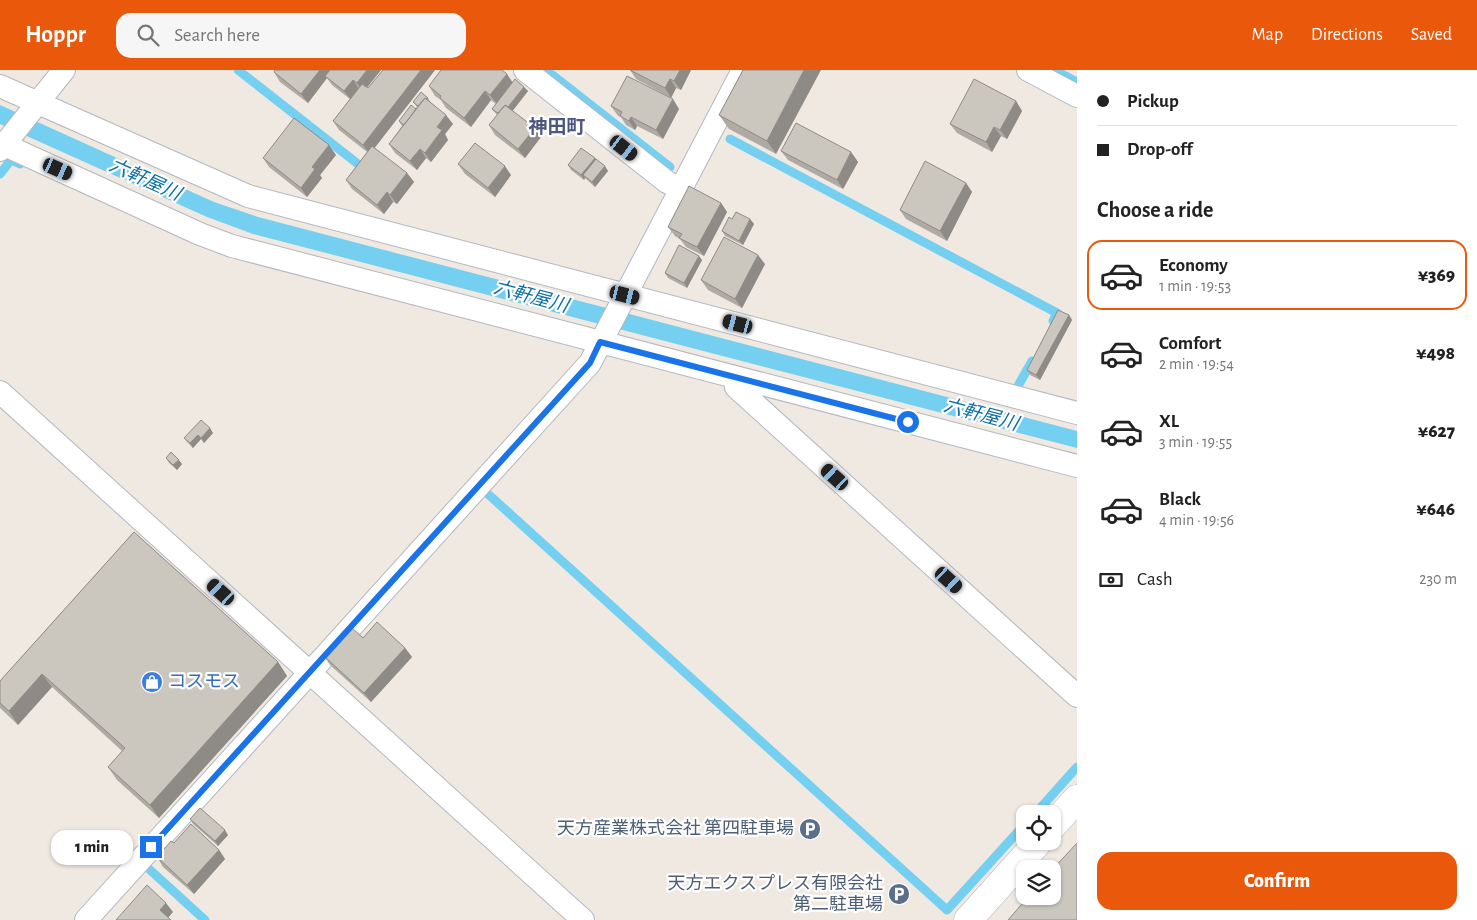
<!DOCTYPE html>
<html lang="en">
<head>
<meta charset="utf-8">
<style>
	:root { --surface:#fff; --page:#f6f6f6; --text:#222; --muted:#767676; --line:#e0e0e0; --accent:#ea580c }
	body { margin:0; font-family:"Alegreya Sans","Noto Sans JP",sans-serif; background:var(--page); color:var(--text); height:100vh; display:flex; flex-direction:column; font-size:19px; white-space:nowrap }
	* { box-sizing:border-box; margin:0 }
	p { font-size:16px; color:var(--muted) }
	.icon { flex:none; width:28px; height:28px; fill:none; stroke:currentColor; stroke-width:2; stroke-linecap:round; stroke-linejoin:round }
	.map { position:relative; flex:1; overflow:hidden }
	.drawer { display:flex; flex-direction:column; background:var(--surface); width:400px }
	.drawer>* { flex:none }
	.top-card { display:grid; align-content:center; height:110px; padding:0 20px; background:var(--surface) }
	.tools { position:absolute; left:1016px; top:735px; display:grid; gap:10px }
	.tools a { display:grid; place-items:center; width:45px; height:45px; border-radius:10px; background:var(--surface); box-shadow:0 1px 4px #0004; font-size:25px }
	.end { position:absolute; width:22px; height:22px; margin:-11px; border:6px solid #1a73e8; background:#fff; box-shadow:0 0 0 2px #fff }
	.from { border-radius:50% }
	.bubble { position:absolute; height:35px; border-radius:15px; background:var(--surface); box-shadow:0 1px 4px #0004; font-size:16px; font-weight:800; line-height:35px; text-align:center }
	.car { position:absolute; width:15px; height:30px; margin:-15px -8px; border-radius:6px; box-shadow:0 0 4px 1px #0007; background:linear-gradient(#222 24%,#8ab4d8 0 40%,#222 0 76%,#8ab4d8 0 86%,#222 0) }
	.top-card b { display:flex; align-items:center; gap:18px; height:48px; font-size:19px }
	.top-card b+b { border-top:1px solid var(--line) }
	.top-card i { width:12px; height:12px; background:var(--text) }
	ul { padding:0; list-style:none }
	li { display:flex; align-items:center; gap:15px; height:70px; margin:0 10px 8px; padding:0 10px; border:2px solid transparent; border-radius:15px }
	li div { flex:1 }
	li b { display:block; font-size:19px }
	li em { font-style:normal; font-weight:800 }
	li.active { border-color:var(--accent) }
	li>.icon { width:45px; height:45px; stroke-width:1.5 }
	h2 { padding:0 20px; font-size:22px; line-height:60px }
	.pay { display:flex; align-items:center; gap:12px; height:55px; padding:0 20px; font-size:19px }
	.pay p { margin-inline-start:auto }
	.action { display:flex; gap:10px; margin-top:auto; padding:10px 20px }
	.action a { flex:1; height:58px; border-radius:15px; background:var(--accent); color:#fff; font-size:20px; font-weight:800; line-height:58px; text-align:center }
	header { display:flex; align-items:center; gap:30px; box-sizing:border-box; height:70px; padding:0 25px; background:var(--accent); color:#fff }
	header strong { font-size:24px }
	nav { display:flex; gap:28px; margin-inline-start:auto; font-size:18px }
	.search { width:350px; height:45px; background:var(--page); display:flex; align-items:center; gap:12px; box-sizing:border-box; padding:0 18px; border-radius:15px; color:var(--muted); font-size:19px }
	main { display:flex; flex:1; min-height:0 }
	.map>svg:first-child { display:block }
	.water { fill:#75cff0 }
	.lines { fill:none; stroke-linecap:round; stroke-linejoin:round }
	.stream { stroke:#75cff0; stroke-width:9 }
	.minor-casing { stroke:#b4b7c1; stroke-width:24 }
	.tertiary-casing { stroke:#b4b7c1; stroke-width:29 }
	.minor { stroke:#fff; stroke-width:22 }
	.tertiary { stroke:#fff; stroke-width:28 }
	.wall { fill:#afaba4 }
	.shaded-wall { fill:#8e8b86 }
	.building { fill:#cbc7bf; stroke:#8e8b86 }
	.route { stroke:#1a73e8; stroke-width:6 }
	.labels { text-anchor:middle; dominant-baseline:central; stroke-width:4.5; stroke-linejoin:round; paint-order:stroke }
	.shop-label { font-size:18px; fill:#366cbe; stroke:#fff; text-anchor:start }
	.service-label { font-size:18px; fill:#4e5e75; stroke:#fff; text-anchor:end }
	.neighbourhood-label { font-size:19px; font-weight:bold; fill:#4d5680; stroke:#fff }
	.water-label { font-size:19px; font-style:italic; fill:#0d6fa3; stroke:#fff }
</style>
</head>
<body>
<header>
<strong>Hoppr</strong>
<div class="search"><svg class="icon" aria-label="search" viewBox="0 0 24 24"><circle cx="10" cy="10" r="6"/><path d="M15 15l6 6"/></svg>Search here</div>
<nav><a>Map</a><a>Directions</a><a>Saved</a></nav>
</header>
<main>
<div class="map">
<svg width="1077" height="850" viewBox="0 0 1077 850">
	<rect width="100%" height="100%" fill="#efe9e1"/>
	<!-- water -->
	<path class="water" d="M0,35L214,132L258,147L1077,361V378L253,164L207,147L0,54Z"/>
	<g class="lines">
		<!-- stream -->
		<path class="stream" d="M238,0L358,94
			M546,0L670,97
			M1054,0L1077,12
			M730,69L1057,243L1053,251
			M0,104L11,90L20,94
			M1018,316L1032,291
			M488,424L947,840L1025,754
			M1035,744L1077,697
			M149,799L205,850"/>
		<!-- minor casing -->
		<g class="minor-casing">
			<path id="minor" d="M525,0L667,112L681,119
				M1028,0L1077,26
				M0,16L248,126L1077,343
				M0,73L200,164L232,176L1077,396
				M0,80L64,0
				M738,308L736,317L1077,626
				M0,322L583,850
				M86,850L590,293L743,0"/>
		</g>
		<!-- tertiary casing -->
		<g class="tertiary-casing">
			<path id="tertiary" d="M1052,756L1077,729
				M968,850L1039,771"/>
		</g>
		<!-- minor -->
		<use href="#minor" class="minor"/>
		<!-- tertiary -->
		<use href="#tertiary" class="tertiary"/>
	</g>
	<!-- wall -->
	<path class="wall" d="M381,0L367,18H368L383,0H435L374,78L407,103L414,112L397,134L393,132L384,144L352,119L346,110L367,82L339,60L333,51L350,29L332,15L327,8L308,33L280,12L274,2Z
		M630,0H691L681,20L676,18L671,28L636,9Z
		M743,0L776,84L729,59L719,45Z
		M513,12L528,21L512,41L535,58L541,67L525,88L495,65L489,55L497,45L492,39L496,34L491,30L471,57L446,38L441,30L435,26L429,16Z
		M428,28L431,33L453,54L445,64L448,70L431,92L426,88L417,100L395,83L389,74L402,56L399,51L417,37L413,32Z
		M1016,31L1022,41L1007,69L1001,66L992,82L957,63L950,54Z
		M611,36L679,39L663,69L637,56L635,60L626,55L621,47L618,46Z
		M781,81L851,82L858,92L843,119L788,90Z
		M336,85L320,105L322,108L307,127L269,97L263,88Z
		M595,88L608,101L595,117L585,108L584,110L571,100L568,95Z
		M458,94L511,105L495,127L465,104Z
		M966,113L972,122L947,171L906,149L900,140Z
		M721,133L727,142L704,186L686,177L680,169L675,166L668,157Z
		M732,149H750L754,154L743,175L725,166L722,161Z
		M702,190L687,218L668,208L665,203Z
		M765,194L742,238L708,220L701,210Z
		M1069,245L1072,250L1040,310L1030,305L1027,300Z
		M213,363L204,373L201,369L193,378L188,373L184,368Z
		M166,388L182,394L177,400L169,393Z
		M134,462L278,592L287,606L159,748L117,710L108,697L122,681L52,617L18,655L0,638V611Z
		M363,568L405,578L412,587L371,632L330,595L324,586Z
		M190,749L228,765L218,776L193,754Z
		M174,773L219,780L225,789L194,824L163,797L157,787Z"/>
	<!-- shaded-wall -->
	<path class="shaded-wall" d="M320,0H332L325,6L327,8L308,33L301,24Z
		M367,0H381L363,22L357,13Z
		M421,0H435L370,84L363,75Z
		M680,0H691L681,20L674,11Z
		M804,0H821L776,84L767,71Z
		M507,4L513,13L497,34L490,25Z
		M670,9L676,18L671,28L665,18Z
		M353,10L359,19L351,30L344,21Z
		M524,17L528,21L505,51L501,46Z
		M485,21L491,30L471,57L464,48Z
		M673,29L679,39L663,69L656,60Z
		M1016,31L1022,41L1007,69L1000,60Z
		M446,45L453,54L445,64L448,70L431,92L425,83L437,57Z
		M631,47L637,56L635,60L629,51Z
		M994,57L1001,66L992,82L986,72Z
		M535,58L541,67L525,88L518,79Z
		M329,75L336,85L320,105L322,108L307,127L301,118L312,97Z
		M420,79L426,88L417,100L410,91Z
		M851,82L858,92L843,119L837,110Z
		M595,88L598,93L583,105L585,108L584,110L581,105Z
		M505,96L511,105L495,127L488,118Z
		M605,96L608,101L595,117L592,112Z
		M407,103L414,112L397,134L390,125Z
		M966,113L972,122L947,171L940,161Z
		M387,122L393,132L384,144L377,135Z
		M721,133L727,142L704,186L697,177Z
		M750,149L754,154L743,175L739,171Z
		M758,185L765,194L742,238L735,229Z
		M699,186L702,190L687,218L684,213Z
		M1069,245L1072,250L1040,310L1036,305Z
		M210,358L213,363L204,373L201,368Z
		M198,365L201,369L193,378L190,373Z
		M179,390L182,394L177,400L173,395Z
		M405,578L412,587L371,632L364,623Z
		M278,592L287,606L159,748L150,735Z
		M42,604L52,617L18,655L9,641Z
		M225,760L228,765L218,776L215,771Z
		M219,780L225,789L194,824L187,815Z
		M166,833L173,842L167,849L160,840Z"/>
	<!-- building -->
	<path class="building" d="M275,0H320L301,24L274,2Z
		M330,0H367L357,13L353,10L344,21L325,6Z
		M383,0H421L363,75L333,51L362,14L368,18Z
		M441,0H502L507,4L490,25L485,21L464,48L440,28L441,26L429,16Z
		M630,0H680L674,11L670,9L665,18Z
		M743,0H804L767,71L719,45Z
		M627,6L673,29L656,60L631,47L629,51L620,46L622,42L611,36Z
		M515,9L524,17L508,37L505,35L498,43L492,39Z
		M974,9L1016,31L1000,60L994,57L986,72L950,54Z
		M421,22L428,28L427,29L425,28L418,36L413,32Z
		M425,28L446,45L437,57L442,60L425,83L420,79L410,91L389,74Z
		M411,35L416,39L404,55L399,51Z
		M505,35L535,58L518,79L489,55Z
		M294,48L329,75L312,97L315,99L301,118L263,88Z
		M796,53L851,82L837,110L781,81Z
		M475,73L505,96L488,118L458,94Z
		M372,76L407,103L390,125L387,122L377,135L346,110Z
		M581,78L595,88L581,105L568,95Z
		M596,89L605,96L592,112L583,105Z
		M925,91L966,113L940,161L900,140Z
		M689,116L721,133L697,177L679,168L682,164L668,157Z
		M736,142L750,149L739,171L722,161L729,147L732,149Z
		M724,167L758,185L735,229L701,210Z
		M679,175L699,186L684,213L665,203Z
		M1058,240L1069,245L1036,305L1027,300Z
		M201,350L210,358L201,368L198,365L190,373L184,368Z
		M171,382L179,390L173,395L166,388Z
		M134,462L278,592L150,735L108,697L125,678L42,604L9,641L0,633V611Z
		M377,552L405,578L364,623L324,586L350,556L363,568Z
		M200,738L225,760L215,771L190,749Z
		M191,754L219,780L187,815L157,787L171,771L174,773Z
		M1077,773V850H1008L1029,826H1052V800Z
		M147,815L166,833L160,840L171,850H116Z"/>
	<g class="lines">
		<!-- route -->
		<path class="route" d="M151,777L590,293L600,272L908,352"/>
	</g>
	<!-- icons -->
	<defs>
		<g id="shop-disc" transform="scale(1.125)"><circle r="9.5" fill="#3f7fe0" stroke="#fff"/><path d="M-5-2.5h2.3a2.7 3.5 0 0 1 5.4 0H5L5.5 6h-11ZM-1.5-2.5h3a1.5 2.3 0 0 0-3 0Z" fill="#fff"/></g>
		<g id="parking-disc" transform="scale(1.125)"><circle r="9.5" fill="#5c6f8a" stroke="#fff"/><path d="M-3.5-5.5H1a3.5 3.5 0 0 1 0 7H-1V5.5H-3.5ZM-1-3.4V-.6H.8a1.4 1.4 0 0 0 0-2.8Z" fill="#fff"/></g>
	</defs>
	<g fill-rule="evenodd">
		<use href="#shop-disc" x="152" y="612"/>
		<use href="#parking-disc" x="810" y="759"/>
		<use href="#parking-disc" x="899" y="824"/>
	</g>
	<g class="labels">
		<!-- shop labels -->
		<g class="shop-label">
			<text x="168" y="612">コスモス</text>
		</g>
		<!-- service labels -->
		<g class="service-label">
			<text x="794" y="759">天方産業株式会社 第四駐車場</text>
			<text x="883" y="814">天方エクスプレス有限会社<tspan x="883" dy="21">第二駐車場</tspan></text>
		</g>
		<!-- neighbourhood labels -->
		<g class="neighbourhood-label">
			<text x="557" y="57">神田町</text>
		</g>
		<!-- water labels -->
		<g class="water-label">
			<text transform="translate(145 110) rotate(24)">六軒屋川</text>
			<text transform="translate(531 227) rotate(15)">六軒屋川</text>
			<text transform="translate(981 345) rotate(15)">六軒屋川</text>
		</g>
	</g>
</svg>
<div class="tools">
<a><svg class="icon" aria-label="locate" viewBox="0 0 24 24"><circle cx="12" cy="12" r="6"/><path d="M12 2v4M12 18v4M2 12h4M18 12h4"/></svg></a>
<a><svg class="icon" aria-label="layers" viewBox="0 0 24 24"><path d="M12 4l9 5-9 5-9-5zM3 14l9 5 9-5"/></svg></a>
</div>
<i class="end from" style="left:908px;top:352px"></i>
<i class="end" style="left:151px;top:777px"></i>
<div class="bubble" style="left:51px;top:760px;width:82px">1 min</div>
<i class="car" style="left:624px;top:78px;rotate:128deg"></i>
<i class="car" style="left:58px;top:99px;rotate:114deg"></i>
<i class="car" style="left:625px;top:225px;rotate:104deg"></i>
<i class="car" style="left:738px;top:254px;rotate:285deg"></i>
<i class="car" style="left:835px;top:407px;rotate:312deg"></i>
<i class="car" style="left:949px;top:510px;rotate:132deg"></i>
<i class="car" style="left:221px;top:522px;rotate:312deg"></i>
</div>
<section class="drawer">
<div class="top-card">
<b><i class="from"></i>Pickup</b>
<b><i></i>Drop-off</b>
</div>
<h2>Choose a ride</h2>
<ul>
<li class="active"><svg class="icon" aria-label="car" viewBox="0 0 24 24"><path d="M5 17H2v-5l4-1 3-4h7l3 4 3 1v5h-3M9 17h6M6 11h13"/><circle cx="7" cy="17" r="2"/><circle cx="17" cy="17" r="2"/></svg><div><b>Economy</b><p>1 min · 19:53</p></div><em>¥369</em></li>
<li><svg class="icon" aria-label="car" viewBox="0 0 24 24"><path d="M5 17H2v-5l4-1 3-4h7l3 4 3 1v5h-3M9 17h6M6 11h13"/><circle cx="7" cy="17" r="2"/><circle cx="17" cy="17" r="2"/></svg><div><b>Comfort</b><p>2 min · 19:54</p></div><em>¥498</em></li>
<li><svg class="icon" aria-label="car" viewBox="0 0 24 24"><path d="M5 17H2v-5l4-1 3-4h7l3 4 3 1v5h-3M9 17h6M6 11h13"/><circle cx="7" cy="17" r="2"/><circle cx="17" cy="17" r="2"/></svg><div><b>XL</b><p>3 min · 19:55</p></div><em>¥627</em></li>
<li><svg class="icon" aria-label="car" viewBox="0 0 24 24"><path d="M5 17H2v-5l4-1 3-4h7l3 4 3 1v5h-3M9 17h6M6 11h13"/><circle cx="7" cy="17" r="2"/><circle cx="17" cy="17" r="2"/></svg><div><b>Black</b><p>4 min · 19:56</p></div><em>¥646</em></li>
</ul>
<div class="pay"><svg class="icon" aria-label="cash" viewBox="0 0 24 24"><path d="M3 7h18v10H3z"/><circle cx="12" cy="12" r="2"/></svg>Cash<p>230 m</p></div>
<div class="action"><a>Confirm</a></div>
</section>
</main>
</body>
</html>
